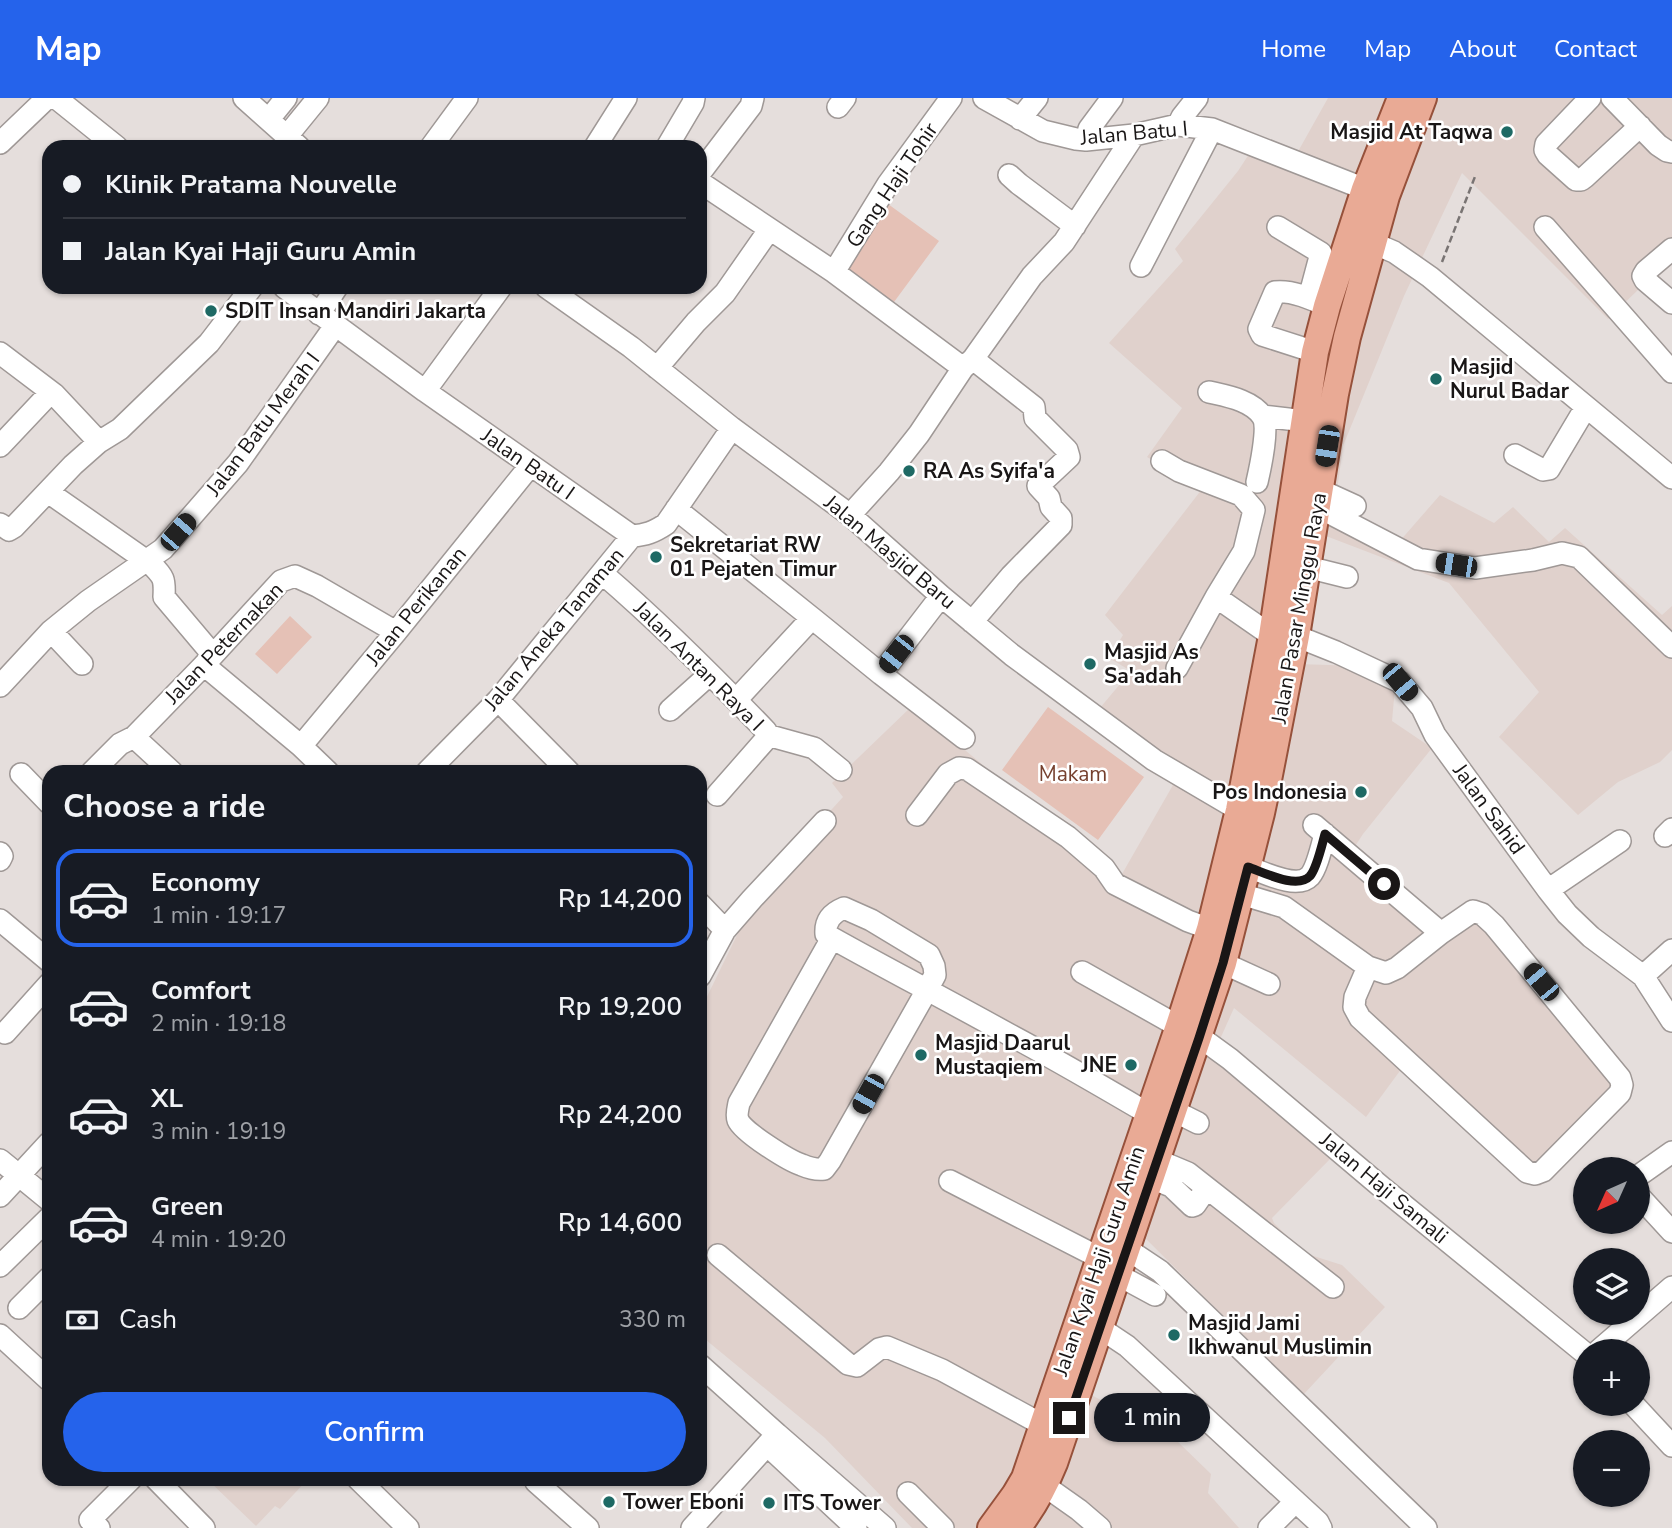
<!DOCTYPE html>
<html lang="en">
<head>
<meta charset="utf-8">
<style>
	:root { --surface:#171b24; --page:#242831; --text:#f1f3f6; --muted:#9ea1a6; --line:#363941; --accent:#2563eb }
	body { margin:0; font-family:"Nunito Sans",sans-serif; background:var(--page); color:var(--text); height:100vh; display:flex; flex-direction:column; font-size:26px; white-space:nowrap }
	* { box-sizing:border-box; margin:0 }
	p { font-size:23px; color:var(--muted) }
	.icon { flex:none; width:38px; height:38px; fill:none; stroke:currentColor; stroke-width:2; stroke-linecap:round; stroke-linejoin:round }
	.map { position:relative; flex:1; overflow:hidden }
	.details { position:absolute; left:42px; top:667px; width:665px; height:721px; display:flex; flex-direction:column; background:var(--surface); border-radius:21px; box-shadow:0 2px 5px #0004 }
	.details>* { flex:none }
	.guide { position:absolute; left:42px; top:42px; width:665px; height:154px; border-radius:21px; box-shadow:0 2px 5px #0004; display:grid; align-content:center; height:154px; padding:0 21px; background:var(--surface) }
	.needle { width:46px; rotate:225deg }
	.controls { position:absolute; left:1573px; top:1059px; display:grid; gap:14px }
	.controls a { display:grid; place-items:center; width:77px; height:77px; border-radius:50%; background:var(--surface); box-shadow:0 2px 5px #0004; font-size:35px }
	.end { position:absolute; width:32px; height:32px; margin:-16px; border:9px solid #191616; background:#fff; box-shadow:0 0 0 4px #fff }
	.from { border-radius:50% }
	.bubble { position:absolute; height:49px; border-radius:24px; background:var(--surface); box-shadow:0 2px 5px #0004; font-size:23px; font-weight:600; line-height:49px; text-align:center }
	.car { position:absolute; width:21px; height:42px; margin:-21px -10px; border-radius:9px; box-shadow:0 0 5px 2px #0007; background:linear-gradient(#222 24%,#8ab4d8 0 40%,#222 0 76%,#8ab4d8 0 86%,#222 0) }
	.guide b { display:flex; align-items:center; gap:24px; height:66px; font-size:26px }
	.guide b+b { border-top:2px solid var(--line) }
	.guide i { width:18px; height:18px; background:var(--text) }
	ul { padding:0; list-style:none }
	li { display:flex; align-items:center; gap:21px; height:98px; margin:0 14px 10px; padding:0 7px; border:4px solid transparent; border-radius:21px }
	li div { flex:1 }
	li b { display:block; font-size:26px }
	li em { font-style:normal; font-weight:600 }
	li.active { border-color:var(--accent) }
	li>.icon { width:63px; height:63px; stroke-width:1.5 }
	h2 { padding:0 21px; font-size:32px; line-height:84px }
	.pay { display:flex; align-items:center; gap:18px; height:77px; padding:0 21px; font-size:26px }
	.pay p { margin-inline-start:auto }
	.button { display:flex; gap:14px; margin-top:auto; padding:14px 21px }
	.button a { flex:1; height:80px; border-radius:42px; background:var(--accent); color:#fff; font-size:28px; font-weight:600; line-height:80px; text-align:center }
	header { display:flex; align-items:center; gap:42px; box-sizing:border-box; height:98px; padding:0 35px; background:var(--accent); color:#fff }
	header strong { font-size:33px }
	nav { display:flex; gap:38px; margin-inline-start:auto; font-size:24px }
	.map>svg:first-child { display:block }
	.built { fill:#e0d1cc }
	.green { fill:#e5c1b6 }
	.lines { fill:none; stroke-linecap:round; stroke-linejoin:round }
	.minor-casing { stroke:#9f9896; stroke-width:24 }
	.major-casing { stroke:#96513b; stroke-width:30 }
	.path { stroke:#797473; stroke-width:2.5; stroke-dasharray:7 3.5; stroke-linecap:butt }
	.minor { stroke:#fff; stroke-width:21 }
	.major { stroke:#e9aa95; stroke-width:26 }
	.route { stroke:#191616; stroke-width:9 }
	.poi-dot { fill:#1e6964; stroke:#fff; stroke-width:2.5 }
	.labels { text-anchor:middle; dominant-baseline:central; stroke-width:5; stroke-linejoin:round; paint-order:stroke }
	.poi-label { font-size:21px; font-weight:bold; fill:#191616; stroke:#fff; text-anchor:start }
	.street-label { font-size:21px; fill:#191616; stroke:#fff }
	.park-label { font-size:21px; fill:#75402e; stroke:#fff }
</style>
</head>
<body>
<header>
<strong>Map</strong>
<nav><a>Home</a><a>Map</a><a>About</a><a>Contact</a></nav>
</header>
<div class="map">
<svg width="1672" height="1430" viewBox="0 0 1672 1430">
	<rect width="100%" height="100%" fill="#e5dedc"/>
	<!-- built -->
	<path class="built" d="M1328,0H1672V159L1608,221L1462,75L1404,198L1343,348L1335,408L1392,452L1440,397L1494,425L1513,409L1549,444L1565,430L1662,517L1672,508V652L1660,664L1618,684L1578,717L1499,639L1539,594L1449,485L1326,438L1297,566L1360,568L1395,590L1392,623L1432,650L1363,736L1348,759L1434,835L1466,803L1544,896L1635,987L1540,1088L1405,966L1366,1019L1234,910L1212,959L1332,1059L1272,1120L1274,1125L1304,1155L1342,1167L1385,1209L1303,1297L1140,1135L1084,1293L1177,1343L1211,1376L1208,1395L1239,1430H912L825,1340L700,1237V913L760,790L843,699L832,685L912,608L1001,682L1122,776L1173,687L1089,623L1131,573L1109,560L1123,537L1105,517L1202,391L1147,359L1182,310L1109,245L1183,163L1175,151L1238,73L1253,50L1291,66Z
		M214,1381H308L280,1411L275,1408L256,1428L210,1384Z"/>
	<!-- green -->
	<path class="green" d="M888,106L939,143L894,204L844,168Z
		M290,518L312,539L277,576L255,556Z
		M1048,609L1144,679L1098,742L1002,672Z"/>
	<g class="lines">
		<!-- minor casing -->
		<g class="minor-casing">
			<path id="minor" d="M56,0L117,49
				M244,0L299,49
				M984,0L1043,33L1076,41L1086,42L1134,37L1178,27L1212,31L1365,91
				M1590,0L1546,46L1545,52L1548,57L1576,82H1581L1585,79L1640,28
				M1612,0L1658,47L1667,53L1672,54
				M838,9L845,0
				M269,21L286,0
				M1020,21L1037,0
				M1178,27L1182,19L1197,0
				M287,38L318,0
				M1086,42L1089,31L1112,0
				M0,45L47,0
				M431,49L467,0
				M595,49L626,0
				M667,49L693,5L694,0
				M700,75L751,8L753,0
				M1009,77L1019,86L1075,128
				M700,83L701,85L834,174L963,270
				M1278,129L1321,155L1309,200
				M1545,129L1672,274
				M1373,145L1394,154L1430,179L1672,380
				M1672,151L1646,173L1643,178L1645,182L1672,205
				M1141,168L1212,31
				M834,174L888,86L951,0
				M284,189L425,293L632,438
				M546,189L631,249L732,330L850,417L941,498L1012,557L1154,662L1239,712
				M319,216L337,189
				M1315,254L1262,237L1259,231L1275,194C1292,192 1312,201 1327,208
				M0,255L54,296L99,344
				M657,270L696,224L725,195L769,132
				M425,293L501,189
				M1209,294C1226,298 1252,302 1263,319C1269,330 1260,371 1257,384
				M1262,318L1305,323
				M0,348L51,294
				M1515,357L1543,372L1549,371L1586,309
				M1162,363L1179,373L1241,397L1254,412L1244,453L1216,499L1177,570
				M1320,392L1355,408
				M48,394L151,466C164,479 165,481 164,499L213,557
				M1318,409L1418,461L1475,470L1533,462L1562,455L1579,459L1672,549
				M676,411L812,520
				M850,417L889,374L919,336L963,270L973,261L1032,178L1064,144L1134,37
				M0,426L9,432L14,429L73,367L99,344L120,331L209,245L252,189
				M1307,469L1347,479
				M603,476C660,525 714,579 766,633L767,637
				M1216,499L1272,538
				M972,524L1011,478L1061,427V420L1051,409L1049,400L1038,388L1069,359L1067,352L1035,320L1034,309L973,261
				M51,533L82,566
				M1296,538L1336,554L1400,584L1422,610L1435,637L1548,792L1567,816L1591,839L1643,878L1672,852
				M204,567L301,648
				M881,576L964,640
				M0,588L51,533L88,503L163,451L238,365L335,228
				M498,602L569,674
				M736,602L812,520L881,576L941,498
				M670,612L709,577
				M767,637L814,650L841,672
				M134,639L172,674
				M92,674L120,646L134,639L204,567L281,483L295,478L317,488L396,534
				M328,674L301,648L396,534L530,368
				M427,674L498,602L632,438C646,437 654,434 666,426L732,330
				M21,676L49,705
				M717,697L767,640V637
				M917,717L948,676L959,670L967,671L1068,739L1104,770L1115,786L1188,823L1210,831
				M1314,727L1441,835
				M1665,738L1672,731
				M0,755L2,758L0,762
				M1248,769C1263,774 1297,792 1310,778C1317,770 1322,747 1325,736
				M1548,792L1620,743
				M1241,796L1284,809L1368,869L1355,899L1354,909L1360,920L1527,1074L1535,1076L1543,1073L1620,995L1622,987L1620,980L1494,827L1482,816L1473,813L1441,835L1397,870L1386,875L1368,869
				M700,806L725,832
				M0,822L49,863
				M832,840L739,1005C738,1010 736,1017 738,1022C743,1034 789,1063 802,1067C809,1070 816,1072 824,1071L830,1063L927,892L935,877L934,868L929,857L871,822L844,810C832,815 825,823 826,836L832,840C891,873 951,904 1010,937C1057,962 1103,989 1149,1016
				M1223,865L1269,886
				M1082,874L1208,945L1230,961L1385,1092L1586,1256
				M700,878L725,832L752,801L825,723
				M1643,878L1672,923
				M5,935L49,886
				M1174,1013L1198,1025
				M0,1062L49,1102
				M1157,1062L1188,1075L1333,1189
				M1638,1078L1672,1054
				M1151,1080L1171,1088L1192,1108L1195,1107L1206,1091
				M950,1083L1100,1160
				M1638,1097L1672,1134
				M0,1098L49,1045
				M1127,1151L1160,1173L1426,1430
				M718,1157L848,1266L857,1268L879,1251L887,1249L942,1272L1043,1327
				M0,1168L49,1120
				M1118,1177L1155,1197
				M19,1210L49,1180
				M1100,1230L1127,1248L1318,1424L1321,1430
				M0,1237L49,1282
				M1598,1253L1672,1189
				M700,1267L777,1336
				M1633,1306L1672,1348
				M767,1347L856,1430
				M156,1381L204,1430
				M358,1381L408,1430
				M536,1384L588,1430
				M1045,1388L1079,1412L1100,1430
				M908,1395L943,1430
				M99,1430L90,1422L131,1381
				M692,1430L777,1336L885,1430
				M1269,1430L1295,1404"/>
		</g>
		<!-- major casing -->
		<g class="major-casing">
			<path id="major" d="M991,1430L1015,1397L1025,1380L1179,928L1210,831L1239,712L1272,538L1315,254L1327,208L1365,91L1401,0
				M1017,1430C1033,1409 1044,1390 1054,1365L1223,865L1261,715L1268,682L1296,538L1335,296L1347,239L1386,98L1423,0"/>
		</g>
		<!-- path -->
		<path class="path" d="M1442,164L1476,76"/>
		<!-- minor -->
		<use href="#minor" class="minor"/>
		<!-- major -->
		<use href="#major" class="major"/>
	</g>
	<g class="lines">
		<!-- route -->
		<path class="route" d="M1069,1320L1199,940L1223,865L1248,769C1263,774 1297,792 1310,778C1317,770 1322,746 1325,736L1384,786"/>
	</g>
	<!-- markers -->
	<g class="poi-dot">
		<circle cx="1507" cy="34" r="7"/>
		<circle cx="211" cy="213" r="7"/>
		<circle cx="1436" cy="281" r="7"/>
		<circle cx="909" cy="373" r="7"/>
		<circle cx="656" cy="459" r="7"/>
		<circle cx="1090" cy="566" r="7"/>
		<circle cx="1361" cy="694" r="7"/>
		<circle cx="921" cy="957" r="7"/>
		<circle cx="1131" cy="967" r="7"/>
		<circle cx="1174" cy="1237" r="7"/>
		<circle cx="609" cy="1404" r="7"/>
		<circle cx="769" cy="1405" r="7"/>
	</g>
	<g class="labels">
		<!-- poi labels -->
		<g class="poi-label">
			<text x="1493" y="34" text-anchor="end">Masjid At Taqwa</text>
			<text x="225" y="213">SDIT Insan Mandiri Jakarta</text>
			<text x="1450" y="269">Masjid<tspan x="1450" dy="24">Nurul Badar</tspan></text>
			<text x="923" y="373">RA As Syifa'a</text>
			<text x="670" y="447">Sekretariat RW<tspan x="670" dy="24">01 Pejaten Timur</tspan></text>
			<text x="1104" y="554">Masjid As<tspan x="1104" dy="24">Sa'adah</tspan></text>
			<text x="1347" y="694" text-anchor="end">Pos Indonesia</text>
			<text x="935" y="945">Masjid Daarul<tspan x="935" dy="24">Mustaqiem</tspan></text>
			<text x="1117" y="967" text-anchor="end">JNE</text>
			<text x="1188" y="1225">Masjid Jami<tspan x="1188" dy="24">Ikhwanul Muslimin</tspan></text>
			<text x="623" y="1404">Tower Eboni</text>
			<text x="783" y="1405">ITS Tower</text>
		</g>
		<!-- street labels -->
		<g class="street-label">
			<text transform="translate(1134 35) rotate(-5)">Jalan Batu I</text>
			<text transform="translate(892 87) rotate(-56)">Gang Haji Tohir</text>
			<text transform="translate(263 326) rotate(-53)">Jalan Batu Merah I</text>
			<text transform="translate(528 366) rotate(35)">Jalan Batu I</text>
			<text transform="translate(890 454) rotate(40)">Jalan Masjid Baru</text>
			<text transform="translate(416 508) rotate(-51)">Jalan Perikanan</text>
			<text transform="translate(1299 510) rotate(-80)">Jalan Pasar Minggu Raya</text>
			<text transform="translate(554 531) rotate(-50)">Jalan Aneka Tanaman</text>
			<text transform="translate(224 545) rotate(-46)">Jalan Peternakan</text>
			<text transform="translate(699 568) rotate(45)">Jalan Antan Raya I</text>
			<text transform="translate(1489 711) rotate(54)">Jalan Sahid</text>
			<text transform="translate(1384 1090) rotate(40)">Jalan Haji Samali</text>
			<text transform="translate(1099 1163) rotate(-71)">Jalan Kyai Haji Guru Amin</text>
		</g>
		<!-- park labels -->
		<g class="park-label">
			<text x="1073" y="676">Makam</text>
		</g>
	</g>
</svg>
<div class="controls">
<a><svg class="needle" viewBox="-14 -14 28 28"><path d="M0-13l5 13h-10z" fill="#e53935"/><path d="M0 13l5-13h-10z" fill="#9ea1a6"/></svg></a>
<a><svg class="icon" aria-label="layers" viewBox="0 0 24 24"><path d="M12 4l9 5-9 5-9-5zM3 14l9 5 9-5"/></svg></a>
<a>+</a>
<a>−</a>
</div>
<i class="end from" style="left:1384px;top:786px"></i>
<i class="end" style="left:1069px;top:1320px"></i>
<div class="bubble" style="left:1094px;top:1295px;width:116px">1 min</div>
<i class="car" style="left:1327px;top:348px;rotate:189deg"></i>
<i class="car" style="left:178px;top:434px;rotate:41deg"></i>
<i class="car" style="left:1456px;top:467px;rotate:279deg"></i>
<i class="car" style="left:896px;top:556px;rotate:218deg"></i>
<i class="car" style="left:1400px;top:584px;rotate:140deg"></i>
<i class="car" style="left:1541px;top:884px;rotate:320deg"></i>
<i class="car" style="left:868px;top:996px;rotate:209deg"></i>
<div class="guide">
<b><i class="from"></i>Klinik Pratama Nouvelle</b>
<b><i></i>Jalan Kyai Haji Guru Amin</b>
</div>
<section class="details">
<h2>Choose a ride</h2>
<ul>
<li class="active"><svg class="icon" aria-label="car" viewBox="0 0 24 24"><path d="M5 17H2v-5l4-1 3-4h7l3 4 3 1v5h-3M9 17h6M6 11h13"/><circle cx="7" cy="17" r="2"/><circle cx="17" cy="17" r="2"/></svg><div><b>Economy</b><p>1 min · 19:17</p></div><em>Rp 14,200</em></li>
<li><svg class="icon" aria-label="car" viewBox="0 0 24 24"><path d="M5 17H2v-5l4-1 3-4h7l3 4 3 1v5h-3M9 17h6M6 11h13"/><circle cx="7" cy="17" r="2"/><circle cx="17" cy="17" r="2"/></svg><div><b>Comfort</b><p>2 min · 19:18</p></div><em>Rp 19,200</em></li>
<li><svg class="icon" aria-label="car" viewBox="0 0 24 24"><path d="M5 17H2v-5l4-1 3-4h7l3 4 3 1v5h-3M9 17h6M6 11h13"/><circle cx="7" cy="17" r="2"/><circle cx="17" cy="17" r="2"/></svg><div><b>XL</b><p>3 min · 19:19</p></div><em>Rp 24,200</em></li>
<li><svg class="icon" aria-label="car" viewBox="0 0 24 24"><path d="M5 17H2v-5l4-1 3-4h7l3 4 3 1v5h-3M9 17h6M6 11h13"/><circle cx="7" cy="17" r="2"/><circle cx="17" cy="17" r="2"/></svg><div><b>Green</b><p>4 min · 19:20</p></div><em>Rp 14,600</em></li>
</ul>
<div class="pay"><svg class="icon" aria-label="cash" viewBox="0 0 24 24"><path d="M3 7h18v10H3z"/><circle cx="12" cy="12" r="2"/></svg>Cash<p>330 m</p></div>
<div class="button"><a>Confirm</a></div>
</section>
</div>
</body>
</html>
